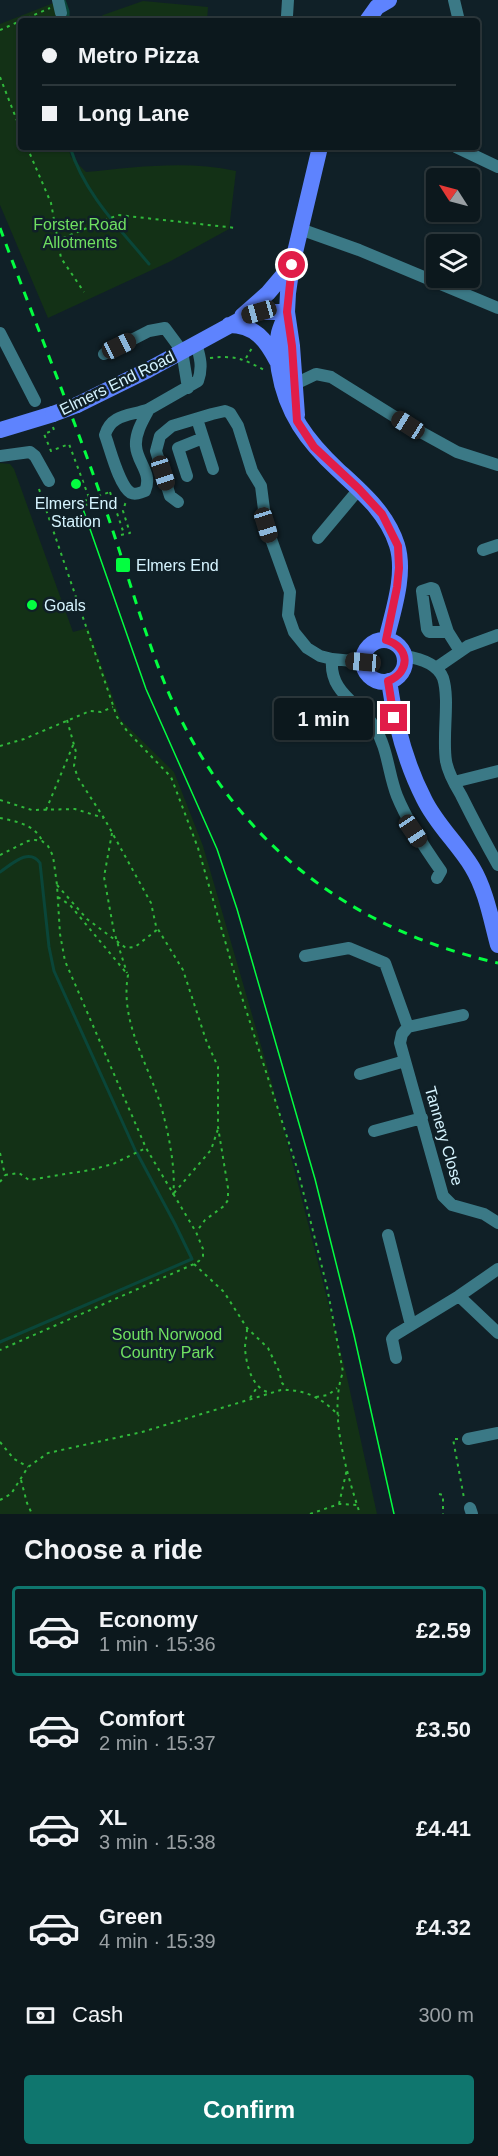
<!DOCTYPE html>
<html lang="en">
<head>
<meta charset="utf-8">
<style>
	:root { --surface:#0c181d; --page:#1a252a; --text:#f1f3f6; --muted:#9aa0a4; --line:#2c373b; --accent:#0f766e }
	body { margin:0; font-family:Arial,sans-serif; background:var(--page); color:var(--text); height:100vh; display:flex; flex-direction:column; font-size:22px; white-space:nowrap }
	* { box-sizing:border-box; margin:0 }
	p { font-size:20px; color:var(--muted) }
	.icon { flex:none; width:33px; height:33px; fill:none; stroke:currentColor; stroke-width:2; stroke-linecap:round; stroke-linejoin:round }
	.map { position:relative; height:1514px; overflow:hidden }
	.details { display:flex; flex-direction:column; background:var(--surface); flex:1 }
	.details>* { flex:none }
	.banner { position:absolute; left:18px; top:18px; width:462px; height:132px; border-radius:6px; box-shadow:0 2px 4px #0004,0 0 0 2px var(--line); display:grid; align-content:center; height:132px; padding:0 24px; background:var(--surface) }
	.needle { width:39px; rotate:306deg }
	.tools { position:absolute; left:426px; top:168px; display:grid; gap:12px }
	.tools a { display:grid; place-items:center; width:54px; height:54px; border-radius:6px; background:var(--surface); box-shadow:0 2px 4px #0004,0 0 0 2px var(--line); font-size:30px }
	.end { position:absolute; width:27px; height:27px; margin:-14px; border:8px solid #e11d48; background:#fff; box-shadow:0 0 0 3px #fff }
	.from { border-radius:50% }
	.bubble { position:absolute; height:42px; border-radius:6px; background:var(--surface); box-shadow:0 2px 4px #0004,0 0 0 2px var(--line); font-size:20px; font-weight:700; line-height:42px; text-align:center }
	.car { position:absolute; width:18px; height:36px; margin:-18px -9px; border-radius:8px; box-shadow:0 0 4px 2px #0007; background:linear-gradient(#222 24%,#8ab4d8 0 40%,#222 0 76%,#8ab4d8 0 86%,#222 0) }
	.banner b { display:flex; align-items:center; gap:21px; height:57px; font-size:22px }
	.banner b+b { border-top:2px solid var(--line) }
	.banner i { width:15px; height:15px; background:var(--text) }
	ul { padding:0; list-style:none }
	li { display:flex; align-items:center; gap:18px; height:90px; margin:0 12px 9px; padding:0 12px; border:3px solid transparent; border-radius:6px }
	li div { flex:1 }
	li b { display:block; font-size:22px }
	li em { font-style:normal; font-weight:700 }
	li.selected { border-color:var(--accent) }
	li>.icon { width:54px; height:54px; stroke-width:1.5 }
	h2 { padding:0 24px; font-size:27px; line-height:72px }
	.pay { display:flex; align-items:center; gap:15px; height:66px; padding:0 24px; font-size:22px }
	.pay p { margin-inline-start:auto }
	.button { display:flex; gap:12px; margin-top:auto; padding:12px 24px }
	.button a { flex:1; height:69px; border-radius:6px; background:var(--accent); color:#fff; font-size:24px; font-weight:700; line-height:69px; text-align:center }
	.map>svg:first-child { display:block }
	.green { fill:#133116 }
	.lines { fill:none; stroke-linecap:round; stroke-linejoin:round }
	.stream { stroke:#0a4639; stroke-width:3 }
	.path { stroke:#30b93b; stroke-width:2; stroke-dasharray:3 4.5; stroke-linecap:butt }
	.minor { stroke:#3b7986; stroke-width:12 }
	.major { stroke:#5e83fe; stroke-width:16 }
	.tram { stroke:#03fe40; stroke-width:1.5 }
	.rail { stroke:#03fe40; stroke-width:3; stroke-dasharray:9 8; stroke-linecap:butt }
	.path-bridge { stroke:#30b93b; stroke-width:2; stroke-dasharray:3 4.5; stroke-linecap:butt }
	.major-bridge { stroke:#5e83fe; stroke-width:16 }
	.route { stroke:#e11d48; stroke-width:8 }
	.poi-dot { fill:#03fe40; stroke:#102027; stroke-width:2 }
	.labels { text-anchor:middle; dominant-baseline:central; stroke-width:5; stroke-linejoin:round; paint-order:stroke }
	.park-label { font-size:16px; fill:#6fe061; stroke:#102027 }
	.street-label { font-size:16px; fill:#d6f4ff; stroke:#102027 }
	.poi-label { font-size:16px; fill:#d6f4ff; stroke:#102027; text-anchor:start }
</style>
</head>
<body>
<div class="map">
<svg width="498" height="1514" viewBox="0 0 498 1514">
	<rect width="100%" height="100%" fill="#102027"/>
	<!-- green -->
	<path class="green" d="M143,1L208,7L207,21H97L103,15Z
		M56,2L61,21H21V147H68L71,157L86,172C137,167 186,160 236,171L229,229L169,262L48,318L0,205V24Z
		M0,463L10,464L14,469L73,632L88,628L121,720L174,772L203,846L271,1080L296,1176L346,1373L377,1514H0Z"/>
	<g class="lines">
		<!-- stream -->
		<path class="stream" d="M64,0L68,11V21
			M70,147C84,193 119,228 149,264
			M0,872C12,864 29,847 40,863L49,947L54,971L136,1152
			M0,1342L192,1259L175,1224L137,1153"/>
		<!-- path -->
		<path class="path" d="M0,30L50,8
			M0,77L21,131
			M27,147L51,203L61,258L84,292
			M56,241L118,215L236,228
			M210,358C235,355 244,359 266,371
			M246,358L252,348
			M53,427L54,430L44,434L51,451L69,444L91,503
			M39,489L117,717L127,731L171,777L198,848L237,982L298,1171L327,1287L343,1372C328,1413 347,1474 360,1514
			M110,492L124,534
			M84,501L79,502L80,507L92,503
			M121,535L130,533L123,511L126,501
			M67,720L76,752L74,766L78,778L104,818L151,903L156,926L183,970L206,1040L218,1067V1127L228,1188V1200L224,1206L205,1220L197,1231
			M0,746L24,739L90,711L101,712L113,707
			M0,800L32,810L75,809L104,818
			M46,810L74,743
			M0,818C15,821 36,825 42,841
			M112,833L104,877L114,932L127,973
			M0,855L28,841L35,840L42,841L48,846L53,856L57,885L60,934L65,961L146,1148L196,1232L203,1249V1256L199,1261L194,1264L0,1350
			M57,885L87,919L126,948L135,947L158,929
			M58,897L70,905L128,975C121,1015 140,1050 154,1086C165,1113 177,1167 173,1195
			M0,1153L5,1175L19,1173L29,1180L90,1170L113,1164L146,1148
			M0,1182L5,1175
			M174,1193L211,1150L218,1129
			M194,1264L224,1292L247,1328L268,1348L279,1371L282,1383L287,1388
			M247,1329C247,1336 245,1342 245,1348C246,1364 252,1388 268,1392
			M316,1397L328,1395L337,1388
			M250,1398L256,1389V1385
			M458,1439H453L464,1498
			M0,1442L14,1459L28,1467
			M21,1480L27,1503L32,1514
			M439,1494L443,1495V1514
			M0,1500L11,1494L28,1467L48,1453L142,1432L281,1390C304,1389 323,1398 339,1416
			M339,1504L347,1469
			M310,1514L339,1504L358,1505"/>
		<!-- minor -->
		<path class="minor" d="M58,0L61,13
			M454,0L459,21
			M287,16L288,0
			M456,147L498,167
			M300,229L359,250L498,308
			M0,333L35,401
			M104,354L149,331L165,328L182,351L188,388
			M295,384L316,374L331,377L408,425L457,452L498,465
			M149,409C143,420 135,433 136,446C137,463 153,473 145,491C140,493 135,495 131,493C119,486 110,448 105,435C111,413 132,416 149,409L198,381C203,367 200,357 196,343
			M197,419L213,469
			M0,456L30,452L35,456L49,481
			M187,476L178,448L203,438
			M178,502L170,496L156,451L160,436L172,426L212,414L225,411L230,413L238,426L252,471L261,486L266,525L290,592L288,615L294,632L307,648L320,656L332,659L363,662
			M318,538L359,489
			M483,550L498,545
			M448,632H429L427,629L422,591L431,588L434,589L448,632L460,651
			M404,656C418,658 437,663 443,678C450,700 442,736 446,761C448,773 455,785 461,795C473,819 485,842 498,865
			M332,659C329,693 358,702 374,726C388,748 388,773 397,796C408,823 424,847 441,871L437,878
			M436,668L468,646L498,635
			M454,782L498,771
			M305,956L349,948L385,963L408,1027
			M408,1027L402,1034L400,1043L443,1196L452,1205L484,1214L498,1223
			M408,1027L463,1015
			M360,1074L405,1061
			M374,1131L422,1118
			M388,1235L411,1325
			M459,1296L498,1269
			M396,1358L392,1339L395,1335L459,1296L498,1333
			M468,1439L498,1433
			M470,1508L472,1514"/>
		<!-- major -->
		<path class="major" d="M367,21L377,7L389,0
			M287,312C284,319 281,326 279,333C276,345 277,358 279,370C286,413 307,441 338,470C362,492 387,513 397,545C406,574 393,611 386,640
			M242,316L268,293L291,266
			M229,325C255,325 266,340 277,361
			M77,405L148,370L247,316L259,312H287
			M297,415L292,346L287,312L288,293L292,265L320,147
			M0,430L53,414
			M363 661a21 21 0 1 1 42 0a21 21 0 1 1-42 0Z
			M389,681C395,723 405,762 424,799C436,824 458,844 472,867C486,890 491,919 498,945"/>
		<!-- tram -->
		<path class="tram" d="M83,509L146,689L217,849L237,909L315,1179L354,1335L394,1514"/>
		<!-- rail -->
		<path class="rail" d="M0,228C34,320 71,410 103,502C125,564 142,628 167,689C229,836 344,928 498,963"/>
		<!-- path-bridge -->
		<path class="path-bridge" d="M84,501L110,492"/>
		<!-- major-bridge -->
		<path class="major-bridge" d="M53,414L77,405"/>
	</g>
	<g class="lines">
		<!-- route -->
		<path class="route" d="M292,265L287,312L292,346L297,421L314,447L359,489L382,514L398,546L399,568L397,587L386,640C410,647 411,672 388,681L394,718"/>
	</g>
	<!-- markers -->
	<g class="poi-dot">
		<circle cx="76" cy="484" r="6"/>
		<rect x="115" y="557" width="16" height="16" rx="3"/>
		<circle cx="32" cy="605" r="6"/>
	</g>
	<g class="labels">
		<!-- park labels -->
		<g class="park-label">
			<text x="80" y="224">Forster Road<tspan x="80" dy="18">Allotments</tspan></text>
			<text x="167" y="1334">South Norwood<tspan x="167" dy="18">Country Park</tspan></text>
		</g>
		<!-- street labels -->
		<g class="street-label">
			<text transform="translate(117 383) rotate(-26)">Elmers End Road</text>
			<text transform="translate(444 1136) rotate(74)">Tannery Close</text>
		</g>
		<!-- poi labels -->
		<g class="poi-label">
			<text x="76" y="503" text-anchor="middle">Elmers End<tspan x="76" dy="18">Station</tspan></text>
			<text x="136" y="565">Elmers End</text>
			<text x="44" y="605">Goals</text>
		</g>
	</g>
</svg>
<div class="tools">
<a><svg class="needle" viewBox="-14 -14 28 28"><path d="M0-13l5 13h-10z" fill="#e53935"/><path d="M0 13l5-13h-10z" fill="#9aa0a4"/></svg></a>
<a><svg class="icon" aria-label="layers" viewBox="0 0 24 24"><path d="M12 4l9 5-9 5-9-5zM3 14l9 5 9-5"/></svg></a>
</div>
<i class="end from" style="left:292px;top:265px"></i>
<i class="end" style="left:394px;top:718px"></i>
<div class="bubble" style="left:274px;top:698px;width:99px">1 min</div>
<i class="car" style="left:259px;top:312px;rotate:254deg"></i>
<i class="car" style="left:119px;top:346px;rotate:64deg"></i>
<i class="car" style="left:408px;top:425px;rotate:302deg"></i>
<i class="car" style="left:163px;top:473px;rotate:162deg"></i>
<i class="car" style="left:266px;top:525px;rotate:163deg"></i>
<i class="car" style="left:363px;top:662px;rotate:275deg"></i>
<i class="car" style="left:413px;top:831px;rotate:146deg"></i>
<div class="banner">
<b><i class="from"></i>Metro Pizza</b>
<b><i></i>Long Lane</b>
</div>
</div>
<section class="details">
<h2>Choose a ride</h2>
<ul>
<li class="selected"><svg class="icon" aria-label="car" viewBox="0 0 24 24"><path d="M5 17H2v-5l4-1 3-4h7l3 4 3 1v5h-3M9 17h6M6 11h13"/><circle cx="7" cy="17" r="2"/><circle cx="17" cy="17" r="2"/></svg><div><b>Economy</b><p>1 min · 15:36</p></div><em>£2.59</em></li>
<li><svg class="icon" aria-label="car" viewBox="0 0 24 24"><path d="M5 17H2v-5l4-1 3-4h7l3 4 3 1v5h-3M9 17h6M6 11h13"/><circle cx="7" cy="17" r="2"/><circle cx="17" cy="17" r="2"/></svg><div><b>Comfort</b><p>2 min · 15:37</p></div><em>£3.50</em></li>
<li><svg class="icon" aria-label="car" viewBox="0 0 24 24"><path d="M5 17H2v-5l4-1 3-4h7l3 4 3 1v5h-3M9 17h6M6 11h13"/><circle cx="7" cy="17" r="2"/><circle cx="17" cy="17" r="2"/></svg><div><b>XL</b><p>3 min · 15:38</p></div><em>£4.41</em></li>
<li><svg class="icon" aria-label="car" viewBox="0 0 24 24"><path d="M5 17H2v-5l4-1 3-4h7l3 4 3 1v5h-3M9 17h6M6 11h13"/><circle cx="7" cy="17" r="2"/><circle cx="17" cy="17" r="2"/></svg><div><b>Green</b><p>4 min · 15:39</p></div><em>£4.32</em></li>
</ul>
<div class="pay"><svg class="icon" aria-label="cash" viewBox="0 0 24 24"><path d="M3 7h18v10H3z"/><circle cx="12" cy="12" r="2"/></svg>Cash<p>300 m</p></div>
<div class="button"><a>Confirm</a></div>
</section>
</body>
</html>
